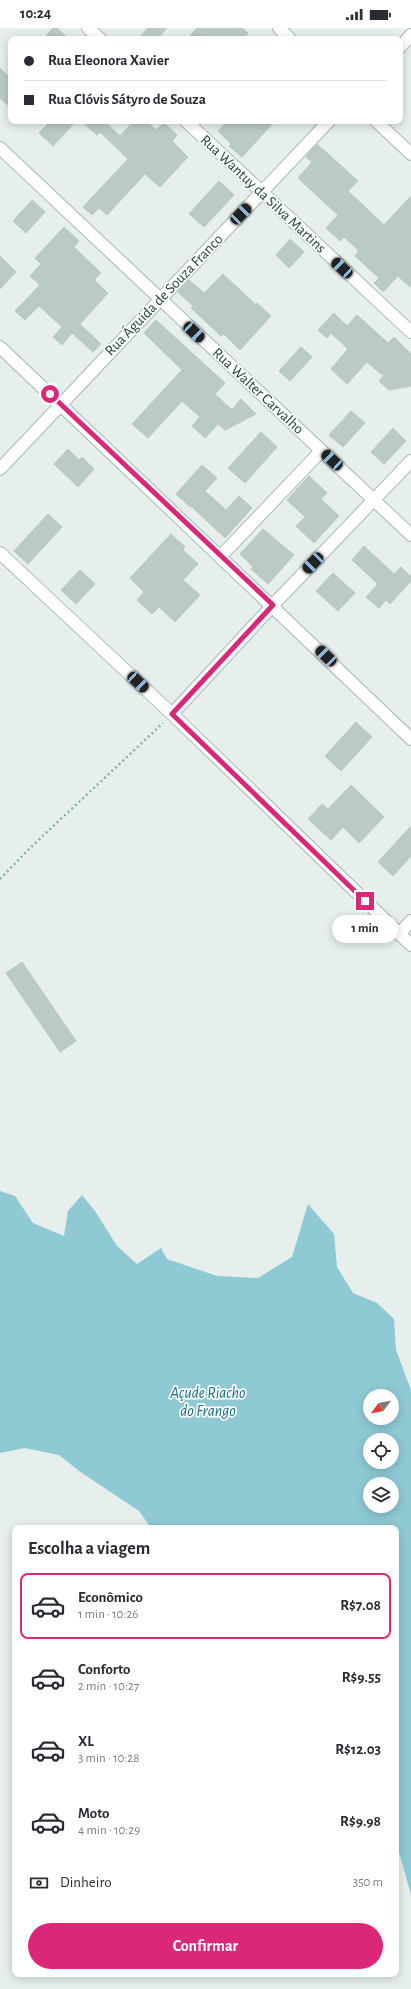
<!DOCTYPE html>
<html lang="pt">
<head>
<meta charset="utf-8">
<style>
	:root { --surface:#fff; --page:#f2f2f3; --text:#2b2b33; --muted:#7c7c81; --line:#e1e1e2; --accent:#db2777 }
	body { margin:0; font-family:"Alegreya Sans",sans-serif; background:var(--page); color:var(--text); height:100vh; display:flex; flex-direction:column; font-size:15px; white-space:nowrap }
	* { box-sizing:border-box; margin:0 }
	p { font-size:13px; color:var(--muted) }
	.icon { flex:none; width:22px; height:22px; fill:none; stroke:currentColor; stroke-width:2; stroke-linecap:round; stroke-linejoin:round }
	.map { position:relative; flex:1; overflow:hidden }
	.sheet { position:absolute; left:12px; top:1497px; width:387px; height:452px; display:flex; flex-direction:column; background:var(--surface); border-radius:8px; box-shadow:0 2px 10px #0003 }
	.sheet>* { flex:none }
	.hud { position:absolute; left:8px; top:8px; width:395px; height:88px; border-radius:8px; box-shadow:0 2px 10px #0003; display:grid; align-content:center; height:88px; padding:0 16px; background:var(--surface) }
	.needle { width:26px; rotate:238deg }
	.buttons { position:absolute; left:363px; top:1361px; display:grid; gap:8px }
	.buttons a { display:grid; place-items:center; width:36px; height:36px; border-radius:50%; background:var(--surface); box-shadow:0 2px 10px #0003; font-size:20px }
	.end { position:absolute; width:18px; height:18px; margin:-9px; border:5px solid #db2777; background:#fff; box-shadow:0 0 0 2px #fff }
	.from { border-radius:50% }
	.bubble { position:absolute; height:28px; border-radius:14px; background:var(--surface); box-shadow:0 2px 10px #0003; font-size:13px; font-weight:600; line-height:28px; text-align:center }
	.car { position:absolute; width:12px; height:24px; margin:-12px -6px; border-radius:5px; box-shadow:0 0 3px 1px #0007; background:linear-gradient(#222 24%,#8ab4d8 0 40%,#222 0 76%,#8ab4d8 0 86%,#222 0) }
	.hud b { display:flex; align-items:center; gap:14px; height:38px; font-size:15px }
	.hud b+b { border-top:1px solid var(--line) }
	.hud i { width:10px; height:10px; background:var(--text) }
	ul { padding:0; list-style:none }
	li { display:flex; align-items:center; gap:12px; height:66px; margin:0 8px 6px; padding:0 8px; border:2px solid transparent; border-radius:8px }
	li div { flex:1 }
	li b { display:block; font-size:15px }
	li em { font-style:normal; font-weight:600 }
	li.on { border-color:var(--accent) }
	li>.icon { width:36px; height:36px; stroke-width:1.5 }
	h2 { padding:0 16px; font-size:18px; line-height:48px }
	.pay { display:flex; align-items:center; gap:10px; height:44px; padding:0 16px; font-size:15px }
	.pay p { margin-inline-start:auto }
	.button { display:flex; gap:8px; margin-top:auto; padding:8px 16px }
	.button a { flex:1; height:46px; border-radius:24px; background:var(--accent); color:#fff; font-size:16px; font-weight:600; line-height:46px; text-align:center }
	.status { display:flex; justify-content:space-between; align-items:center; height:28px; padding:0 20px; background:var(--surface); direction:ltr }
	.status svg { height:11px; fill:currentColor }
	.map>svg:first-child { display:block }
	.water { fill:#8ec9d4; fill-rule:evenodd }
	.building { fill:#bbcac4; stroke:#b8c9c2 }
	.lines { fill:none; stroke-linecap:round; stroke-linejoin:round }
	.minor-casing { stroke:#a8b8b2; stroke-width:14 }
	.path { stroke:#86b3a5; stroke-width:2.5; stroke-dasharray:2 3; stroke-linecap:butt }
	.minor { stroke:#fff; stroke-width:12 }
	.route { stroke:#db2777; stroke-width:5 }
	.labels { text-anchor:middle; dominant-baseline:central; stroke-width:3.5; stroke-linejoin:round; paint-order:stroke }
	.street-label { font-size:15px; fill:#24423a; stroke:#f7fbf9 }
	.water-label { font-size:16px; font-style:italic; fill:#1c6f80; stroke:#f7fbf9 }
</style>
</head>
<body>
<div class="status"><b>10:24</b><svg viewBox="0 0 49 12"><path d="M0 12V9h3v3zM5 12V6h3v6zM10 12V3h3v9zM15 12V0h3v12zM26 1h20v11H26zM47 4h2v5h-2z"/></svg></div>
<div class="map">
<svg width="411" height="1961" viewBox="0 0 411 1961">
	<rect width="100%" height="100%" fill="#e6efeb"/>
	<!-- water -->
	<path class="water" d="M0,1163L15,1168L33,1195L64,1208L68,1183L82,1167L95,1183L117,1218L137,1236L161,1220L167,1231L217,1248L258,1250L292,1229L308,1176L334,1206L337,1239L353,1265L377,1275L394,1291L396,1322L411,1362V1867L396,1813V1500H151L139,1483L79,1443L59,1427L25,1420L0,1425ZM370,1368H392V1390H370ZM370,1412H392V1434H370ZM370,1456H392V1478H370Z"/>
	<!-- building -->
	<path class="building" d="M53,0H57L69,11H43Z
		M148,0H167L157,11H138Z
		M197,0H242L248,5L243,11H187Z
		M0,40L11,51V80L0,70Z
		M51,93H76L53,118L39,105Z
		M81,93H110L107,96L120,108L134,93H146L156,102L164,95L177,107L172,113L188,129L160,159L145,146L107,187L99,180L92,187L83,179L128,131L100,104L97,107Z
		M227,93H275L242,129L229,118L231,116L218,103Z
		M317,116L358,153L348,163L384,197L411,168V260L398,248L383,264L374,255L379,250L355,228L359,223L344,209L340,213L326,200L338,187L298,150L312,134L306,129Z
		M219,153L234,167L204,199L189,186Z
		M32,172L45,184L26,205L13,193Z
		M64,199L79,213L74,219L101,245L94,252L108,265L80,296L101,316L93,324L72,305L62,317L53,309L62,299L39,278L25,292L15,283L40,257L30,248L41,236L35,230Z
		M290,211L304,224L289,240L276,227Z
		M0,228L16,244L0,261Z
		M223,246L256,277L257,275L271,288L240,322L224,306L221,308L191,280L193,278L178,264L189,252L204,265Z
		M334,285L347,298L357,287L388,315L394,309L411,326V358L389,362L379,353L386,345L382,347L367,334L347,356L331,341L348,321L331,305L327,310L318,302Z
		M156,292L225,355L215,366L232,382L241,371L256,386L225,402L218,396L205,410L192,398L200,389L182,373L148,410L132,396L182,342L144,305Z
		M301,319L312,329L290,353L279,343Z
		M351,383L365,395L343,419L329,407Z
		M393,400L406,413L384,436L371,424Z
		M261,404L277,419L245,455L228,440Z
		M68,421L79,432L82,429L94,441L78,459L54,436Z
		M202,437L217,450L205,463L226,482L239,468L252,480L225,510L191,478L190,479L176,466Z
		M309,448L327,465L321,471L339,488L314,515L296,498L305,489L287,472Z
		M48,486L62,499L28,536L14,523Z
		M263,501L294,527L268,556L251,541L253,539L240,526Z
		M171,506L185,519L183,522L198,536L183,552L200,567L175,594L159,579L152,586L137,572L144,564L130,550Z
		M364,518L394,546L401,539L411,549V553L390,576L386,572L379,580L366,569L378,556L352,532Z
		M80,542L95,556L76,576L61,562Z
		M333,545L355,565L338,583L316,563Z
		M356,694L372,709L341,743L325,728Z
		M351,757L384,789L359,815L343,799L331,812L308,791L322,776L328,781Z
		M411,798V828L393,848L378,834Z
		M22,934L76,1013L60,1024L6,945Z"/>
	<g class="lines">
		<!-- minor casing -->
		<g class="minor-casing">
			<path id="minor" d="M88,0L100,11
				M279,0L290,11
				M400,19L411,7
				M186,93L411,304
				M376,93L411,126
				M0,120L411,507
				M0,319L411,711
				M0,441L329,93
				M0,525L172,686L411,917
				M221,528L321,423
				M172,686L273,577L411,433
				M399,906L411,893"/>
		</g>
		<!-- path -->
		<path class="path" d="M0,851L30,820L163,695"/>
		<!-- minor -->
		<use href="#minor" class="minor"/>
	</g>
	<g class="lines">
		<!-- route -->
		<path class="route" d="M50,366L273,577L172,686L365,873"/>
	</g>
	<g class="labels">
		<!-- street labels -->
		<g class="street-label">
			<text transform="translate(263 166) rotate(43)">Rua Wantuy da Silva Martins</text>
			<text transform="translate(164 267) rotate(-46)">Rua Águida de Souza Franco</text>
			<text transform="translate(258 363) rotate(43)">Rua Walter Carvalho</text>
		</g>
		<!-- water labels -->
		<g class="water-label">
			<text x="208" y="1365">Açude Riacho<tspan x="208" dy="18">do Frango</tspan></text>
		</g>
	</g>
</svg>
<div class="buttons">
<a><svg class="needle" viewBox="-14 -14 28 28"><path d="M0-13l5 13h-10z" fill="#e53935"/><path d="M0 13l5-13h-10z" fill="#7c7c81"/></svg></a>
<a><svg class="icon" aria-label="locate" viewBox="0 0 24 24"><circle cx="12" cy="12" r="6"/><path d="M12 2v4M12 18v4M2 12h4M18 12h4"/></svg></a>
<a><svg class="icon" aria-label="layers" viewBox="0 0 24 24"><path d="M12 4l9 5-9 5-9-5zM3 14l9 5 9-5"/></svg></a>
</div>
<i class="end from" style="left:50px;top:366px"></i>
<i class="end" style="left:365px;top:873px"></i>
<div class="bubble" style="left:332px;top:887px;width:66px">1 min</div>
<i class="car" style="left:241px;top:186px;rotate:44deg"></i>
<i class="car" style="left:342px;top:240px;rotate:313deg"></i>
<i class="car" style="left:194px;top:304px;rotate:133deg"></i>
<i class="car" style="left:332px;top:432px;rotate:313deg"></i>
<i class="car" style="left:313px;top:535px;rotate:224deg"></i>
<i class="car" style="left:326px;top:628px;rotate:314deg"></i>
<i class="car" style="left:138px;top:654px;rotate:133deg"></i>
<div class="hud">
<b><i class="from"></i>Rua Eleonora Xavier</b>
<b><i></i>Rua Clóvis Sátyro de Souza</b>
</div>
<section class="sheet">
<h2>Escolha a viagem</h2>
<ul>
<li class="on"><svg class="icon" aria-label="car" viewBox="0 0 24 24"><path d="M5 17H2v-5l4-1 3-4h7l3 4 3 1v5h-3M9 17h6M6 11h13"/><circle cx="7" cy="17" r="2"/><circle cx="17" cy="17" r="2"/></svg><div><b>Econômico</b><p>1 min · 10:26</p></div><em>R$7.08</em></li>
<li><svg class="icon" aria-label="car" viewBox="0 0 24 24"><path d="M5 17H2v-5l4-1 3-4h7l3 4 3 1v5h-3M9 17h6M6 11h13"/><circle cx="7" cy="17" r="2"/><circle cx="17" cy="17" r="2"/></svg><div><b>Conforto</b><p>2 min · 10:27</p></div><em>R$9.55</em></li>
<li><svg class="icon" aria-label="car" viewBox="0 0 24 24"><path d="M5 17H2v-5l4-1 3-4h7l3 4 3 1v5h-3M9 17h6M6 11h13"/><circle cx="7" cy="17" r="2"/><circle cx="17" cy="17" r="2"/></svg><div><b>XL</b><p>3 min · 10:28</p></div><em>R$12.03</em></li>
<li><svg class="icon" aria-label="car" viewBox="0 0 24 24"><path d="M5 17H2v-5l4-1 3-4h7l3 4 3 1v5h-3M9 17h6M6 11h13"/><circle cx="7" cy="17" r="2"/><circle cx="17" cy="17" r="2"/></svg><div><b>Moto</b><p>4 min · 10:29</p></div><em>R$9.98</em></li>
</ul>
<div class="pay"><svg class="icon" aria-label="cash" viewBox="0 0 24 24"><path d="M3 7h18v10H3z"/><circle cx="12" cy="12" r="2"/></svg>Dinheiro<p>350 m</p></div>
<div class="button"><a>Confirmar</a></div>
</section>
</div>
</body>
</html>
